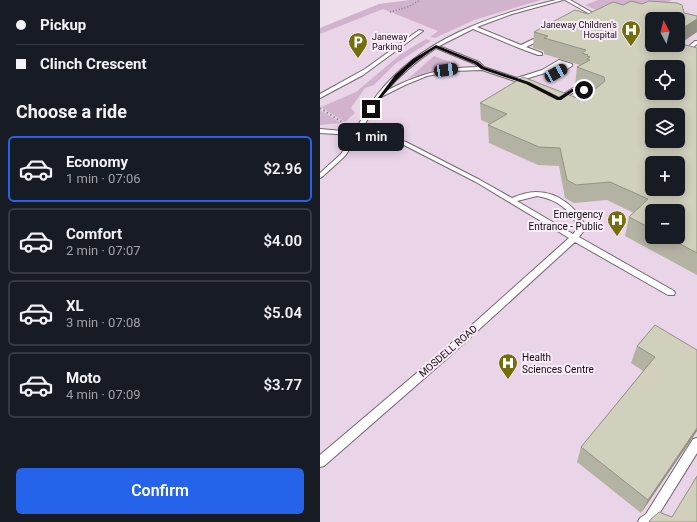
<!DOCTYPE html>
<html lang="en">
<head>
<meta charset="utf-8">
<style>
	:root { --surface:#171b24; --page:#242831; --text:#f1f3f6; --muted:#9ea1a6; --line:#363941; --accent:#2563eb }
	body { margin:0; font-family:Roboto,sans-serif; background:var(--page); color:var(--text); height:100vh; display:flex; flex-direction:column; font-size:15px; white-space:nowrap }
	* { box-sizing:border-box; margin:0 }
	p { font-size:13px; color:var(--muted) }
	.icon { flex:none; width:22px; height:22px; fill:none; stroke:currentColor; stroke-width:2; stroke-linecap:round; stroke-linejoin:round }
	.map { position:relative; flex:1; overflow:hidden }
	.sheet { display:flex; flex-direction:column; background:var(--surface); width:320px }
	.sheet>* { flex:none }
	.top-card { display:grid; align-content:center; height:88px; padding:0 16px; background:var(--surface) }
	.needle { width:26px; rotate:353deg }
	.buttons { position:absolute; left:325px; top:12px; display:grid; gap:8px }
	.buttons a { display:grid; place-items:center; width:40px; height:40px; border-radius:6px; background:var(--surface); box-shadow:0 2px 10px #0003; font-size:20px }
	.end { position:absolute; width:18px; height:18px; margin:-9px; border:5px solid #120d11; background:#fff; box-shadow:0 0 0 2px #fff }
	.from { border-radius:50% }
	.bubble { position:absolute; height:28px; border-radius:6px; background:var(--surface); box-shadow:0 2px 10px #0003; font-size:13px; font-weight:600; line-height:28px; text-align:center }
	.car { position:absolute; width:12px; height:24px; margin:-12px -6px; border-radius:5px; box-shadow:0 0 3px 1px #0007; background:linear-gradient(#222 24%,#8ab4d8 0 40%,#222 0 76%,#8ab4d8 0 86%,#222 0) }
	.top-card b { display:flex; align-items:center; gap:14px; height:38px; font-size:15px }
	.top-card b+b { border-top:1px solid var(--line) }
	.top-card i { width:10px; height:10px; background:var(--text) }
	ul { padding:0; list-style:none }
	li { display:flex; align-items:center; gap:12px; height:66px; margin:0 8px 6px; padding:0 8px; border:2px solid var(--line); border-radius:6px }
	li div { flex:1 }
	li b { display:block; font-size:15px }
	li em { font-style:normal; font-weight:600 }
	li.current { border-color:var(--accent) }
	li>.icon { width:36px; height:36px; stroke-width:1.5 }
	h2 { padding:0 16px; font-size:18px; line-height:48px }
	.primary-button { display:flex; gap:8px; margin-top:auto; padding:8px 16px }
	.primary-button a { flex:1; height:46px; border-radius:6px; background:var(--accent); color:#fff; font-size:16px; font-weight:600; line-height:46px; text-align:center }
	main { display:flex; flex:1; min-height:0 }
	.map>svg:first-child { display:block }
	.built { fill:#ead4e8; fill-rule:evenodd }
	.green { fill:#d1b3ce }
	.lines { fill:none; stroke-linecap:round; stroke-linejoin:round }
	.lane-casing { stroke:#746673; stroke-width:2 }
	.path-far1 { stroke:#8d828c; stroke-width:1.5; stroke-dasharray:1 2; stroke-linecap:butt }
	.path { stroke:#8d828c; stroke-width:2; stroke-dasharray:1.5 2.5; stroke-linecap:butt }
	.lane { fill:#fff; fill-rule:evenodd }
	.wall { fill:#b4b3a3; fill-rule:evenodd }
	.shaded-wall { fill:#929284 }
	.building { fill:#d1d0bd; stroke:#929284; fill-rule:evenodd }
	.route { fill:#120d11 }
	.labels { text-anchor:middle; dominant-baseline:central; stroke-width:4; stroke-linejoin:round; paint-order:stroke }
	.far-poi-label { font-size:9px; fill:#120d11; stroke:#fcecfa; text-anchor:end }
	.poi-label { font-size:10px; fill:#120d11; stroke:#fcecfa; text-anchor:end }
	.street-label { font-size:10px; fill:#120d11; stroke:#fcecfa }
</style>
</head>
<body>
<main>
<section class="sheet">
<div class="top-card">
<b><i class="from"></i>Pickup</b>
<b><i></i>Clinch Crescent</b>
</div>
<h2>Choose a ride</h2>
<ul>
<li class="current"><svg class="icon" aria-label="car" viewBox="0 0 24 24"><path d="M5 17H2v-5l4-1 3-4h7l3 4 3 1v5h-3M9 17h6M6 11h13"/><circle cx="7" cy="17" r="2"/><circle cx="17" cy="17" r="2"/></svg><div><b>Economy</b><p>1 min · 07:06</p></div><em>$2.96</em></li>
<li><svg class="icon" aria-label="car" viewBox="0 0 24 24"><path d="M5 17H2v-5l4-1 3-4h7l3 4 3 1v5h-3M9 17h6M6 11h13"/><circle cx="7" cy="17" r="2"/><circle cx="17" cy="17" r="2"/></svg><div><b>Comfort</b><p>2 min · 07:07</p></div><em>$4.00</em></li>
<li><svg class="icon" aria-label="car" viewBox="0 0 24 24"><path d="M5 17H2v-5l4-1 3-4h7l3 4 3 1v5h-3M9 17h6M6 11h13"/><circle cx="7" cy="17" r="2"/><circle cx="17" cy="17" r="2"/></svg><div><b>XL</b><p>3 min · 07:08</p></div><em>$5.04</em></li>
<li><svg class="icon" aria-label="car" viewBox="0 0 24 24"><path d="M5 17H2v-5l4-1 3-4h7l3 4 3 1v5h-3M9 17h6M6 11h13"/><circle cx="7" cy="17" r="2"/><circle cx="17" cy="17" r="2"/></svg><div><b>Moto</b><p>4 min · 07:09</p></div><em>$3.77</em></li>
</ul>
<div class="primary-button"><a>Confirm</a></div>
</section>
<div class="map">
<svg width="377" height="522" viewBox="0 0 377 522">
	<rect width="100%" height="100%" fill="#efdfed"/>
	<!-- built -->
	<path class="built" d="M90,0H377V522H0V28L59,4ZM332,19H358V45H332ZM332,67H358V93H332ZM332,115H358V141H332ZM332,163H358V189H332ZM332,211H358V237H332Z"/>
	<!-- green -->
	<path class="green" d="M90,0H221L154,20L115,38L110,37L118,31L63,9L0,34V28L59,4Z
		M278,0H352L330,11H278L265,5Z
		M106,39L111,41L75,64L54,85L45,88L31,108L35,113L25,122L1,107L36,92L81,54Z
		M114,56L140,66L119,69L89,78Z
		M0,110L21,123L0,125Z"/>
	<g class="lines">
		<!-- lane casing -->
		<g class="lane-casing">
			<path id="lane" d="M236,0H243L192,14L157,27L201,45L222,35H226V37L206,47L222,53V55H218L199,48L153,29L119,46L159,62L164,67L197,78L222,70L239,60L252,64V66L237,75L225,73L202,80L210,83L207,85L162,70L133,71L107,76L85,85L61,97L40,132L64,134L86,142L160,180L192,198C199,195 208,192 216,192C238,192 258,208 266,228L259,237L354,291L355,293L354,295H348L255,242L131,355L4,466L0,467V455L125,349L249,238L156,182L82,144L63,138L38,136L25,156L2,177L0,178V173L21,154L33,135L0,133V129L35,132C41,119 48,107 57,95C101,39 169,16 236,0ZM116,48L155,64L158,67C123,67 96,75 66,91C81,74 97,61 116,48ZM240,64L246,65L234,72L228,71ZM217,196C236,199 252,210 258,228L253,234L197,201Z
				M245,0H250L273,13L261,19H257V17L268,13Z
				M99,30L103,31L43,75L0,98V94L45,69Z
				M375,41H377V44L366,54H362V52Z
				M253,88L272,91L282,97C269,111 251,110 236,99ZM254,92L267,93L276,97C263,108 257,104 243,99Z
				M377,438V453L334,522H318L320,518L326,514L373,439Z"/>
		</g>
		<!-- path-far1 -->
		<path class="path-far1" d="M70,12L88,7L100,0"/>
		<!-- path -->
		<path class="path" d="M0,108L22,122"/>
		<!-- lane -->
		<use href="#lane" class="lane"/>
	</g>
	<!-- wall -->
	<path class="wall" d="M322,4L364,13L377,16V32L360,43L377,48V275L305,236L309,217L314,213L287,200L254,203L245,198L239,166L218,165L169,143L168,125L170,124L161,120L160,103L257,98L273,90L255,84L257,67L260,65L224,54V51L213,48L214,32L268,14L303,5ZM332,211L358,237H332Z
		M317,346L377,350V431L321,513L257,462L261,447L323,371L311,363Z"/>
	<!-- shaded-wall -->
	<path class="shaded-wall" d="M377,19V32L358,45V31Z
		M377,428V431L321,513L328,500Z"/>
	<!-- building -->
	<path class="building" d="M311,1L322,4L329,1L357,3L362,5L364,13L377,16V19L358,31V19H332V45H358V43L377,48V253L347,237H358V211H332V229L309,217L328,199L290,182L256,185L247,180L240,148L219,147L168,125L187,114L160,103L203,77L257,98L265,92L274,90L285,81L284,77L257,67L270,60L267,59L270,57L267,56L268,55L262,53L266,50L224,38L228,36L214,32L255,10L268,14L293,2L303,5ZM332,67H358V93H332ZM332,115H358V141H332ZM332,163H358V189H332Z
		M335,325L377,350V428L328,500L261,447L335,357L317,346Z
		M377,476V522H330L329,521L339,512L352,517Z"/>
	<!-- route -->
	<path class="route" d="M116,45L158,62L164,67L209,82L239,97L252,89L266,90L254,91L241,100H237L206,84L161,69L155,64L116,48C86,67 74,82 52,110H49L75,75L93,59Z"/>
	<!-- icons -->
	<defs>
		<g id="hospital-pin" transform="scale(1)"><path d="M0 17L-7.5 6A9.5 9.5 0 1 1 7.5 6Z" fill="#756e0d" stroke="#fcecfa"/><path d="M-5-5h3v3.5h4V-5h3V5h-3V1.5h-4V5h-3Z" fill="#fff"/></g>
		<g id="parking-pin" transform="scale(1)"><path d="M0 17L-7.5 6A9.5 9.5 0 1 1 7.5 6Z" fill="#756e0d" stroke="#fcecfa"/><path d="M-3.5-5.5H1a3.5 3.5 0 0 1 0 7H-1V5.5H-3.5ZM-1-3.4V-.6H.8a1.4 1.4 0 0 0 0-2.8Z" fill="#fff"/></g>
	</defs>
	<g fill-rule="evenodd">
		<use href="#hospital-pin" x="311" y="30"/>
		<use href="#parking-pin" x="38" y="42"/>
		<use href="#hospital-pin" x="297" y="220"/>
		<use href="#hospital-pin" x="188" y="363"/>
	</g>
	<g class="labels">
		<!-- far-poi labels -->
		<g class="far-poi-label">
			<text x="297" y="25">Janeway Children's<tspan x="297" dy="10">Hospital</tspan></text>
			<text x="52" y="37" text-anchor="start">Janeway<tspan x="52" dy="10">Parking</tspan></text>
		</g>
		<!-- poi labels -->
		<g class="poi-label">
			<text x="283" y="214">Emergency<tspan x="283" dy="12">Entrance - Public</tspan></text>
			<text x="202" y="357" text-anchor="start">Health<tspan x="202" dy="12">Sciences Centre</tspan></text>
		</g>
		<!-- street labels -->
		<g class="street-label">
			<text transform="translate(128 351) rotate(-41)">MOSDELL ROAD</text>
		</g>
	</g>
</svg>
<div class="buttons">
<a><svg class="needle" viewBox="-14 -14 28 28"><path d="M0-13l5 13h-10z" fill="#e53935"/><path d="M0 13l5-13h-10z" fill="#9ea1a6"/></svg></a>
<a><svg class="icon" aria-label="locate" viewBox="0 0 24 24"><circle cx="12" cy="12" r="6"/><path d="M12 2v4M12 18v4M2 12h4M18 12h4"/></svg></a>
<a><svg class="icon" aria-label="layers" viewBox="0 0 24 24"><path d="M12 4l9 5-9 5-9-5zM3 14l9 5 9-5"/></svg></a>
<a>+</a>
<a>−</a>
</div>
<i class="end from" style="left:264px;top:90px"></i>
<i class="end" style="left:51px;top:109px"></i>
<div class="bubble" style="left:18px;top:123px;width:66px">1 min</div>
<i class="car" style="left:126px;top:70px;rotate:82deg"></i>
<i class="car" style="left:236px;top:73px;rotate:61deg"></i>
</div>
</main>
</body>
</html>
